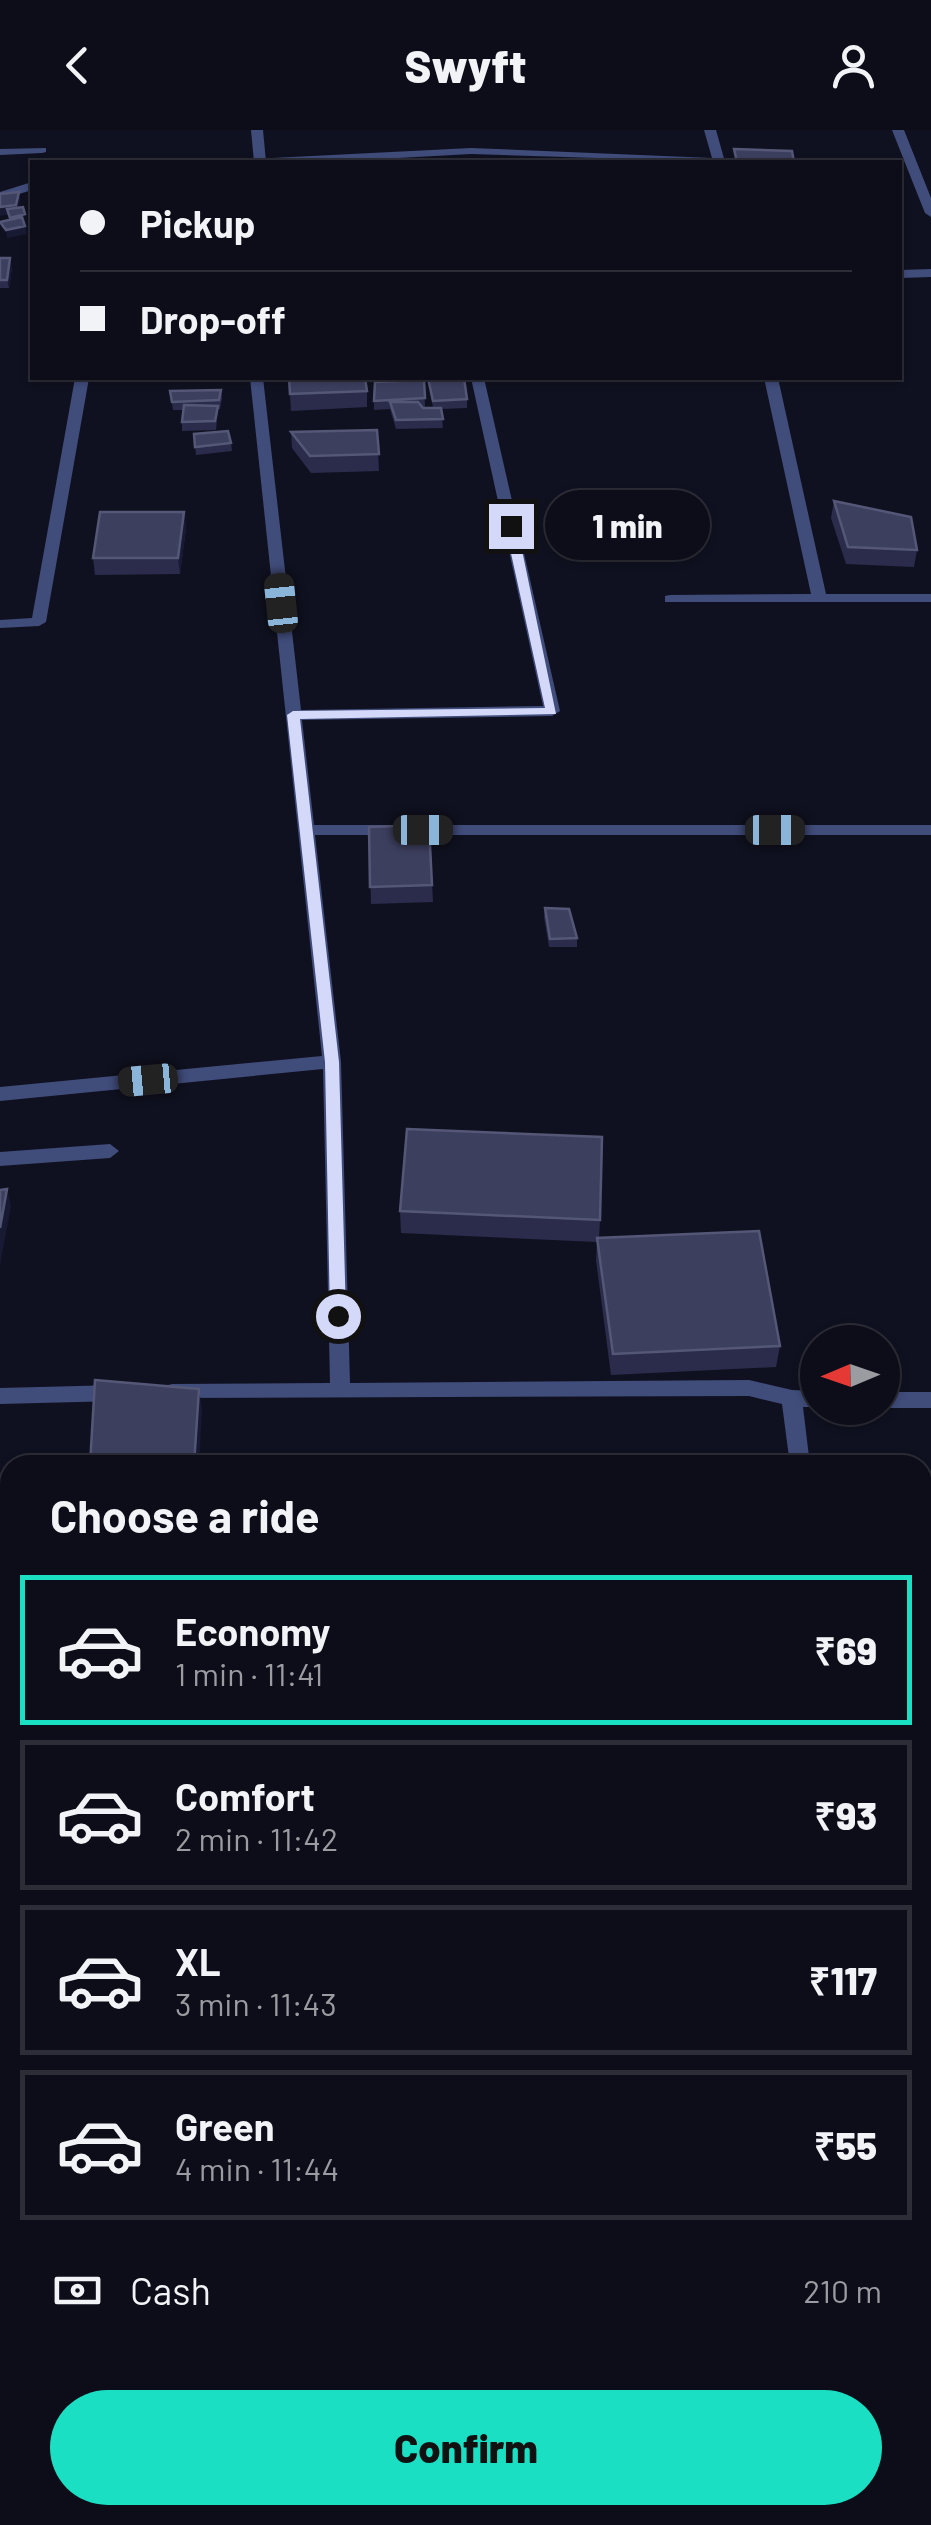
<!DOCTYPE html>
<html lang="en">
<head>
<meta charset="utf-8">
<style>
	:root { --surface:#0c0d18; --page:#151621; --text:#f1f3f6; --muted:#9a9ca2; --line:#2c2d37; --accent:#1bdfc3 }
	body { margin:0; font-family:Barlow,sans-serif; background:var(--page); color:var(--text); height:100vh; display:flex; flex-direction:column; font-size:38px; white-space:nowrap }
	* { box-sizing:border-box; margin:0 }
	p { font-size:32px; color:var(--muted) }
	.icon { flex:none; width:55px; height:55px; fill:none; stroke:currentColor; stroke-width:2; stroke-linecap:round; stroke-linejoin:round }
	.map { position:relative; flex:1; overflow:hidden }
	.side { position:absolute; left:0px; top:1325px; width:932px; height:1070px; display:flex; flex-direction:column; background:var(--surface); border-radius:30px 30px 0 0; box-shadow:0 2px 8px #0004,0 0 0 2px var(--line) }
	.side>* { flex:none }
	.banner { position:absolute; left:30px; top:30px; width:872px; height:220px; border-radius:0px; box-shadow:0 2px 8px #0004,0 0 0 2px var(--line); display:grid; align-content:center; height:220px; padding:0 50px; background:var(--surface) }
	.needle { width:65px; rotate:268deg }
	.tools { position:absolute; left:800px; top:1195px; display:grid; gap:20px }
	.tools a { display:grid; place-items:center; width:100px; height:100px; border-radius:50%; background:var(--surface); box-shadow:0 2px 8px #0004,0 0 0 2px var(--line); font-size:50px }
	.end { position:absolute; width:45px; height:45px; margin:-22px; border:12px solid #d4d9fa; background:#111; box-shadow:0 0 0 5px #111 }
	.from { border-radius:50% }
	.bubble { position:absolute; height:70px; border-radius:35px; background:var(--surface); box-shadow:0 2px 8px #0004,0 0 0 2px var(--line); font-size:32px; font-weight:800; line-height:70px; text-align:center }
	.car { position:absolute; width:30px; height:60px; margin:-30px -15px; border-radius:12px; box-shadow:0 0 8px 2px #0007; background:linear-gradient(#222 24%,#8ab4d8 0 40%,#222 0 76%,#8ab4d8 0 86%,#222 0) }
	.banner b { display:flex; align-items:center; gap:35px; height:95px; font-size:38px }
	.banner b+b { border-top:2px solid var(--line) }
	.banner i { width:25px; height:25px; background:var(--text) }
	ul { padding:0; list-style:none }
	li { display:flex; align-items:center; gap:30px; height:150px; margin:0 20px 15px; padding:0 30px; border:5px solid var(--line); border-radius:0px }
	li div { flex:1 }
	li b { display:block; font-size:38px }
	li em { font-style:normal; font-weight:800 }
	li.current { border-color:var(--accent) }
	li>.icon { width:90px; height:90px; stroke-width:1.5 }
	h2 { padding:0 50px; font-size:45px; line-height:120px }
	.pay { display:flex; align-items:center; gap:25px; height:110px; padding:0 50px; font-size:38px }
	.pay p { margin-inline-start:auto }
	.action { display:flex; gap:20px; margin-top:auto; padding:20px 50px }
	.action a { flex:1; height:115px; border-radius:60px; background:var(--accent); color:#111; font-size:40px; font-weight:800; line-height:115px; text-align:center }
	header { display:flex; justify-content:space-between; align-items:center; height:130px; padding:0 50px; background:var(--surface); font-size:45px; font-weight:800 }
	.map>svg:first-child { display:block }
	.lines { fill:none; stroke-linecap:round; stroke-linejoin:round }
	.minor { fill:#404c7a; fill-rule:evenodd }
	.wall { fill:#2b2c4c }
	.shaded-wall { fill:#181933 }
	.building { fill:#3d3f5f; stroke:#555777; stroke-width:2.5 }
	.route { fill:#d4d9fa }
</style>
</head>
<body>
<header><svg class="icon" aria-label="back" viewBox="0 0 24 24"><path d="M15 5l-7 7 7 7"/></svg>Swyft<svg class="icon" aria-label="person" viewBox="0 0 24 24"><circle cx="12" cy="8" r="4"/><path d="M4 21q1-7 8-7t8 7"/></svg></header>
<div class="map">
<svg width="931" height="2395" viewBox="0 0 931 2395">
	<rect width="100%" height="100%" fill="#101120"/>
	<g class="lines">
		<!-- minor -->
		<path class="minor" d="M251,0H263L266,32H254Z
			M704,0H716L725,32L471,24L326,32H266L272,28L471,18L712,28Z
			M892,0H904L931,68V87L925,83Z
			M46,18V22L42,23L0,25V19Z
			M32,52V60L0,70V62Z
			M931,139V147L900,148V140Z
			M75,248H89L46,492L39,496L0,498V490L32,488Z
			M250,248H263L301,580L543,576L471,248H484L560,581L552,586L302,590L314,695H931V705H315L341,932L350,1253L749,1250L792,1260L818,1261V1277H803L810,1335H790L782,1274L749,1266L165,1268L162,1262L165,1256L172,1254L330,1253L323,939L0,971V957L322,926Z
			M764,248H778L826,464H931V472H665V466L670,465L811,464Z
			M110,1014L119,1021L110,1028L0,1036V1022Z
			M118,1255L125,1257L128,1263L125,1269L118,1271L0,1274V1258Z
			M882,1262H931V1278H880H882Z
			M0,1830H10V1854H0Z
			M922,1835H931V1859H922Z
			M95,2385H123L121,2395H93Z
			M888,2385H916L917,2395H889Z"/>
	</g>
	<!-- wall -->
	<path class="wall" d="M0,128L12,137L9,158H0Z
		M289,248L367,261V277L291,281Z
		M428,248L467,269V278L441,279L443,298L396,299L390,279L374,280V271L424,250L425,277H422L433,278Z
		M221,260L222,268L220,279H218L216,300L182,301V292L183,280H173L170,261Z
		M377,300L379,341L311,343L292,318L291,302Z
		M194,304L231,313L232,321L196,325Z
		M834,371L917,420L914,437L846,434L831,388Z
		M184,382L186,398L180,444L95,445L93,428Z
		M429,695L433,772L371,774L369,697Z
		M545,778L577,808V817H549L544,787Z
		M400,1081L600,1090L599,1108L780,1216L776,1237L611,1245L596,1130L597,1112L401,1103Z"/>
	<!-- shaded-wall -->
	<path class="shaded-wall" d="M19,62L20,70L17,83L0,86V77Z
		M25,96L27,104L7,108L6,100Z
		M10,128L12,137L9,158L7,150Z
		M184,382L186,398L180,444L178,428Z
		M7,1059L11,1076L0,1135V1098Z
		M199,1259L202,1280L199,1335H194Z"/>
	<!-- building -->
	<path class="building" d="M734,19L792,21L794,32H737Z
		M19,62L16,75L0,77V64Z
		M23,77L25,84L10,88L7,79Z
		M22,87L25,96L6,100L0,92Z
		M0,128H10L7,150H0Z
		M289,248H365L367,261L290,264Z
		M428,248H464L467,269L433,271Z
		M424,250L425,268L374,271L375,252Z
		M221,260L219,270L172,272L170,261Z
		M390,272H418L423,278H441L443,289L396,290Z
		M184,275L218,276L215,291L182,292Z
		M377,300L379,324L310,326L291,302Z
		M228,301L231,313L195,317L194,304Z
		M834,371L911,387L917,420L848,417Z
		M100,382H184L178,428H93Z
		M429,695L432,755L370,757L369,697Z
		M545,778L569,779L577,808L550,809Z
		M407,999L602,1007L600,1090L400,1081Z
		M7,1059L0,1098V1060Z
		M759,1101L780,1216L613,1224L597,1108Z
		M95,1250L199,1259L194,1335H90Z
		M256,2385H326L325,2395H256Z"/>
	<!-- route -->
	<path class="route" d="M511,393L517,396L556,584L300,589L339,932L346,1186L338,1192L330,1186L325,932L287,585L293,581L545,578L505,396Z"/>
</svg>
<div class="tools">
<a><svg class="needle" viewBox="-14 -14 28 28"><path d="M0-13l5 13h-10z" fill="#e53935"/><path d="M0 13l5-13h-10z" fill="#9a9ca2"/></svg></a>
</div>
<i class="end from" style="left:338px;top:1186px"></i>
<i class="end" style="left:511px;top:396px"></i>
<div class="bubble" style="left:545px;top:360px;width:165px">1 min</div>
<i class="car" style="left:281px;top:473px;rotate:354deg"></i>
<i class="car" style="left:423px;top:700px;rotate:90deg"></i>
<i class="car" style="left:775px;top:700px;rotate:90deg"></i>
<i class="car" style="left:148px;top:950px;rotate:265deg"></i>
<div class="banner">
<b><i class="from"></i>Pickup</b>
<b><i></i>Drop-off</b>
</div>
<section class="side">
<h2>Choose a ride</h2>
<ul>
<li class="current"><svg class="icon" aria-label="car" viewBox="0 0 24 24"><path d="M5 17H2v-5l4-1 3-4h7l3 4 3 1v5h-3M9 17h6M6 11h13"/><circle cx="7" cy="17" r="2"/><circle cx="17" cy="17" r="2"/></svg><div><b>Economy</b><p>1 min · 11:41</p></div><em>₹69</em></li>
<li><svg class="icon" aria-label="car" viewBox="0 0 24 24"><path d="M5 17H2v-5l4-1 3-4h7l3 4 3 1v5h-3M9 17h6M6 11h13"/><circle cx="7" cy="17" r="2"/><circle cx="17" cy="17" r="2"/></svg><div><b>Comfort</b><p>2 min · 11:42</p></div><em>₹93</em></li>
<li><svg class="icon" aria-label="car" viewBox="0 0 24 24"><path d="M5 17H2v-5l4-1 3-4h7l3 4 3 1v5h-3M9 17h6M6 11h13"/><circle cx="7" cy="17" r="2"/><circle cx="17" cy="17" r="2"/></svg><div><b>XL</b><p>3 min · 11:43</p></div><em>₹117</em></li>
<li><svg class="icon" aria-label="car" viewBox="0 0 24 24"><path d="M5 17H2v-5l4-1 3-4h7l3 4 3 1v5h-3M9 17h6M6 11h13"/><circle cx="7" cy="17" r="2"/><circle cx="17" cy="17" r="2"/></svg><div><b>Green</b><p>4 min · 11:44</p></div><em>₹55</em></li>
</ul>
<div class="pay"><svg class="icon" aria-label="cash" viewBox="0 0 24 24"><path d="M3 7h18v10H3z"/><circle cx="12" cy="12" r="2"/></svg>Cash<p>210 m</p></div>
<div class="action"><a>Confirm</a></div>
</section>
</div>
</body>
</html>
